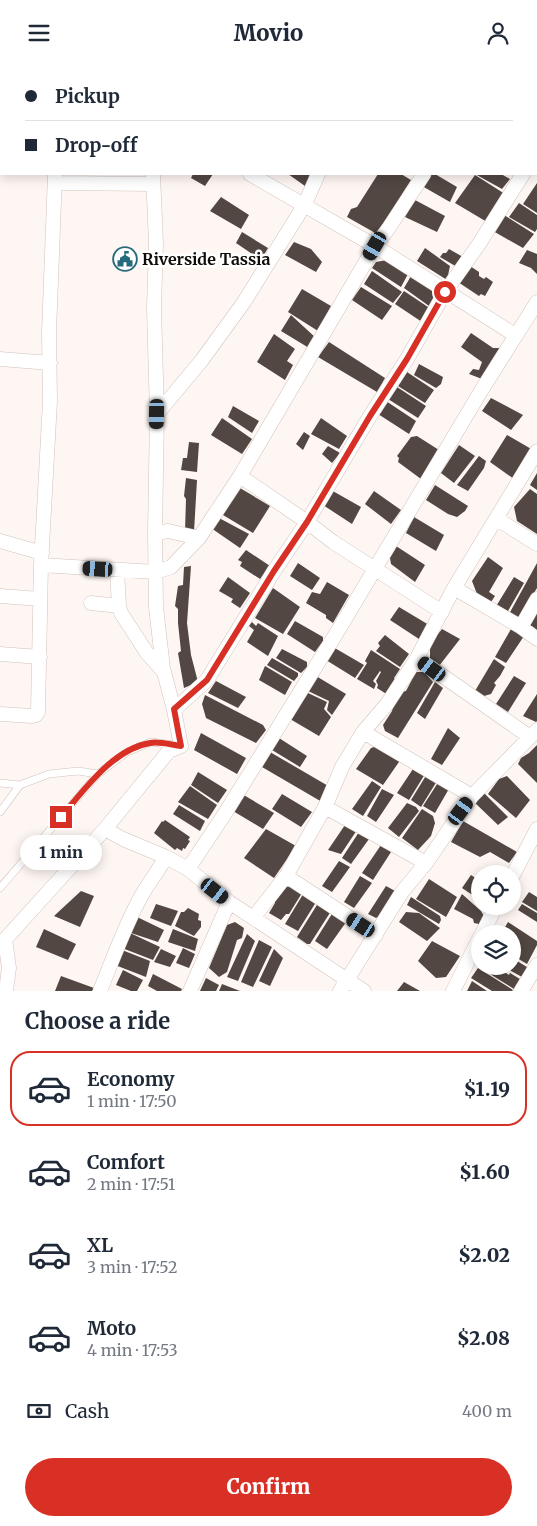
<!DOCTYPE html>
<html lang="en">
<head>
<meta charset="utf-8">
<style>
	:root { --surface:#fff; --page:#f6f6f7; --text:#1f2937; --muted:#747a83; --line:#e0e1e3; --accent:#d93025 }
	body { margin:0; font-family:Merriweather,serif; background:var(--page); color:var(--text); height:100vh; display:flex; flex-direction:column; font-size:19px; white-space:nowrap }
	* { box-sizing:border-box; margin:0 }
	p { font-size:16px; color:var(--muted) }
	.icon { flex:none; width:28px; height:28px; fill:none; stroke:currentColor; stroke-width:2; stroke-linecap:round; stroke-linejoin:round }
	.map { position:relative; height:926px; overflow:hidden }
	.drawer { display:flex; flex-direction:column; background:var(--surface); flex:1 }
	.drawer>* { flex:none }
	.hud { position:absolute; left:0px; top:0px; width:538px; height:110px; box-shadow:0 2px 12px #0003; display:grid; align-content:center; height:110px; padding:0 25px; background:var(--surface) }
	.fabs { position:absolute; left:471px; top:800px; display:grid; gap:10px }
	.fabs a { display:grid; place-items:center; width:50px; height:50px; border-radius:50%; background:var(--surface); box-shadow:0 2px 12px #0003; font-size:25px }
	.end { position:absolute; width:22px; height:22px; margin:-11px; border:6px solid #d93025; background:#fff; box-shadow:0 0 0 2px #fff }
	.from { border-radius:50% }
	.bubble { position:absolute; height:35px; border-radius:18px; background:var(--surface); box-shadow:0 2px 12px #0003; font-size:16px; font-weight:800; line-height:35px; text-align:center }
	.car { position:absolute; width:15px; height:30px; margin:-15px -8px; border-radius:6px; box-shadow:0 0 4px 1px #0007; background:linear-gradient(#222 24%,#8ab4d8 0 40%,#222 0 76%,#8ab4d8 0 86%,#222 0) }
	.hud b { display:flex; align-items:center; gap:18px; height:48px; font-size:19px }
	.hud b+b { border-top:1px solid var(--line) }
	.hud i { width:12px; height:12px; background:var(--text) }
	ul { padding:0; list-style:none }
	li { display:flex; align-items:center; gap:15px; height:75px; margin:0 10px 8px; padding:0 15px; border:2px solid transparent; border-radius:20px }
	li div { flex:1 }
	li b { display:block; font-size:19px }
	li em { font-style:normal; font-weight:800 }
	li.selected { border-color:var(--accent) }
	li>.icon { width:45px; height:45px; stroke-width:1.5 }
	h2 { padding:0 25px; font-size:22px; line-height:60px }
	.pay { display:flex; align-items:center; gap:12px; height:55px; padding:0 25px; font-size:19px }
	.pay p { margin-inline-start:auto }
	.button { display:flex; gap:10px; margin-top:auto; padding:10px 25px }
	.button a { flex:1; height:58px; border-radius:30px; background:var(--accent); color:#fff; font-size:20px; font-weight:800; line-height:58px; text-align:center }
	header { display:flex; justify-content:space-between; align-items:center; height:65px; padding:0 25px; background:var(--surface); font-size:22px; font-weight:800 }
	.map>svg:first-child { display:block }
	.building { fill:#524742 }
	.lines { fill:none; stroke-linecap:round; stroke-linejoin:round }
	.service-casing { stroke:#d0c3bd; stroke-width:8 }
	.minor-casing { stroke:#d0c3bd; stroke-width:15 }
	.service { stroke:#fff; stroke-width:7 }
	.minor { stroke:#fff; stroke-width:14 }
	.route { stroke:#d93025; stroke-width:6 }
	.labels { text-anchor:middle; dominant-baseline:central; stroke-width:5; stroke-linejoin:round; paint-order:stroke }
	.poi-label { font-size:16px; font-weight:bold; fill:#100c0a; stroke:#fff; text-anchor:start }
</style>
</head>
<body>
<header><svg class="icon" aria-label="menu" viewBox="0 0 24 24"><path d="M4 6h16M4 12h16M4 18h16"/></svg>Movio<svg class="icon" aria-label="person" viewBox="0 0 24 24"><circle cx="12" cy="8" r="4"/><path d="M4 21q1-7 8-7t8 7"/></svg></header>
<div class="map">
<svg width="537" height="926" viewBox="0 0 537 926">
	<rect width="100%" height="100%" fill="#fef6f2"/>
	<!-- building -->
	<path class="building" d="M193,109H213L205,121L191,113Z
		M288,109H313L305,121Z
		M378,109H401L411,115L377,169L347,152L351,144L357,142Z
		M431,109H435L457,122L450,137L422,121Z
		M475,109H501L510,114L502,124Z
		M475,110L505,129L487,157L455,138Z
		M537,118V148L523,139Z
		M221,132L249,150L241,164L210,146Z
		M415,135L445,151L437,167L405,152Z
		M519,138L537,150V164L535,167L509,152Z
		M504,150L534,169L523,183L493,166Z
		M242,167L268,183L261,195L236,178Z
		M294,177L311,184L322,197L316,207L285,190Z
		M425,183L450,201L447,215L417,196Z
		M449,184L463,192L457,202L440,192L443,188H446Z
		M527,185L537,189V209L531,203L519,198Z
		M387,195L408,209L401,222L372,203L376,197Z
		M467,199L479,207V211L484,214L486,212L493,217L485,231L481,229L479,231L458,217Z
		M372,206L402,227L393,238L364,219Z
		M411,211L435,226L436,230L429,241L404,223Z
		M361,222L392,241L382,255L352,235Z
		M302,224L331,241L318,266L288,247Z
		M404,226L431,244L422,257L395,239Z
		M291,250L316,273L309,283L281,266Z
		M471,268L493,283H502L482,314L469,309L473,304L479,305L482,297L461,282Z
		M274,269L295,284L287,296L293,300L285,315L257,297Z
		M329,277L385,313L377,327L318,292Z
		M419,299L443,312L441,319L436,323L414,310Z
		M407,307L434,325L425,338L398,321Z
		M397,322L426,341L418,353L388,334Z
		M491,333L523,350L511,365L482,346Z
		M386,336L416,356L409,369L378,349Z
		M233,341L259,356L252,368L228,352Z
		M222,353L252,374L242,389L211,370Z
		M321,353L347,371L339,384L311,369Z
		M304,367L310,371L303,385L296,379Z
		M507,370L533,385L514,414L490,397Z
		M417,371L439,385L421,414L398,397L399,393L397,391L411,372Z
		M189,377L199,378L197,407L181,405L183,393H187Z
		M459,380L475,391L454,418L441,408Z
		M328,381L340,388L332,398L322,389Z
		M479,391L486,396L484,403L468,426L457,420Z
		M537,408V425L530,420Z
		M186,413L197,415L194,467L185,466L186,434L184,431Z
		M435,420L468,441L465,446L457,452L448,449L426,435Z
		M240,423L270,441L253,468L223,450Z
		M530,424L537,429V469L517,456L514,442Z
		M331,425L361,442L352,459L323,440Z
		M374,426L401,445L391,459L365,439Z
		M414,452L444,470L436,486L406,468Z
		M219,453L249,469L240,483L211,463Z
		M396,481L425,500L415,517L391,499L390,493L387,490Z
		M246,485L270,501L260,514L240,501L242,497L238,495Z
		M488,492L503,503L489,527L495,531L491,537L477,529L472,516Z
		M298,498L320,513L312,525L290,511Z
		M537,498V523L518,554L509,549Z
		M191,501L187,558L191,590L198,617L184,623L178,588L181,586L178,558V544L175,541L178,521L183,520L184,502Z
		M228,512L250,528L240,543L231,537L233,534L219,526Z
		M514,512L524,518L508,546L504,547L495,543Z
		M327,517L349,530L333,558L326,553V550L306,538L312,527L320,529Z
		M273,523L300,542L283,569L255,553Z
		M399,542L429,560L419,574L390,555Z
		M537,548V569L527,563Z
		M295,556L323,572V576L315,587L287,569Z
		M252,557L256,561L258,558L278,571L268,591L247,577L254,565L249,561Z
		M442,564L460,574L439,601L430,595V579Z
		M511,564L524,571L506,598L495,592Z
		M385,570L409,589L400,602L376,586L380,581L378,578Z
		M333,582L364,600L355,613L326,595Z
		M282,584L307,597V602L301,608L276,593Z
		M371,585L400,604L394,613L397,616L388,630L377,623L378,620L376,616L381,607L380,606L373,616L376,619L374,624L357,614L367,598L365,596Z
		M272,593L298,608V611L294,616L267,600Z
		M494,594L505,602L500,611L494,618L496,620L491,629L484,631L475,626Z
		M265,601L292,617L285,630L259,615Z
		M416,607H424L433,617L398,673L385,666L383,660L392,646L393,641L401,627L406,626Z
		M316,611L346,629L332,650L327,645L329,636L308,626Z
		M514,611L526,618L508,647L496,639Z
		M216,616L246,632L238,643L208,628Z
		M435,617L443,623L425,654L417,648Z
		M308,628L327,637L324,644L331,652L319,671L290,654L296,642Z
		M537,629V656L536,657L523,651Z
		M205,630L263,660L266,665L256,678L206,653L202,639Z
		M448,663L460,673L442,700L431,694Z
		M201,668L246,693L237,709L194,685Z
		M279,673L307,691L300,702L272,685Z
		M381,680L401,694L383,720L356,704L371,683Z
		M537,680V718L518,699L521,693L529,688Z
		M270,687L330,722L322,737L262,702Z
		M415,701L425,709L409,735L397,728Z
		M198,707L227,725L218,738L191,720Z
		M427,709L437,716L421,742L411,735Z
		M507,711L530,735L516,753L488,729L499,714Z
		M372,716L381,722L363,751L352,744Z
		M439,716L450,722L435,748L423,741Z
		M190,721L217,740L208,754L178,737Z
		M382,724L394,730L376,757L367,751Z
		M482,726L508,752L498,760L473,736Z
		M242,729L274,748L263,764L233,746Z
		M282,729L312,747L301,762L272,744Z
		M407,738L416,742L419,746L399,772L388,763Z
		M179,740L205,756L200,766L173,749Z
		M422,744L433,751L435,758L431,771L418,785L402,773Z
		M165,755L190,772L188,775L190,776L185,784L183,783L182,786L177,783L175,785L154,768L162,756L163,757Z
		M463,756L517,787L509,798L490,787L480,792L451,777Z
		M347,757L357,765L341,789L328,785Z
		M266,764L296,781L274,813L244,793Z
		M359,767L369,774L351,799L342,793Z
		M381,780L391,787L373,815L362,808Z
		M339,796L350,802L332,827L322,821Z
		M471,810L480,816V835L462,823Z
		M360,811L372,818L354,843L344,837Z
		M429,814L457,832L446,852L416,834Z
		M289,819L302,828L289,849H286L281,855L269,848L275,838L272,834Z
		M386,821L397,827L383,849L376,853L368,849Z
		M81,826L94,831L80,862L54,851Z
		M305,826L318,834L298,866L285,859Z
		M529,827L537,832V846L522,837Z
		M462,829L481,846L484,851L479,859L474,858L473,854L454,844Z
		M411,832L440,851L441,855L439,859L407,840Z
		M320,835L333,843L310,879H307L297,872Z
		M156,839L178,846L171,861L150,853Z
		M522,839L537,848V857L518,845Z
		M188,843L199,849L198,855L201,856V862L194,871L175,861L181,847H184Z
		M335,844L349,853L327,884L315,876Z
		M406,847L419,848L440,863L427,876L399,857Z
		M135,851L164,865L158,877L128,867L160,882L153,895L122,883L128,867Z
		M235,857L244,863L242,873L237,875L227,907L219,912L209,903L227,860Z
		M508,857L537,876V880L527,899L512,890V869H501Z
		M44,864L76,879L68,895L36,882Z
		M173,864L198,874L195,886L168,877Z
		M247,869L255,876L238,916L227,912Z
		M259,875L272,882L253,922L241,917Z
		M432,876L460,891L446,912L436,913L418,896Z
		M183,883L195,889L189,903L176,898Z
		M161,884L176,891L170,902L154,897Z
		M274,884L283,893L270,921L259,916Z
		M122,885L150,896L146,912L115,900Z
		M512,893L527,902L522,912L502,901H512Z
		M484,901H499L501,905L506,906V908L509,910L510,908L520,914L514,924L482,904Z
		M478,903L513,925L512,926H492L471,913Z
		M123,905L143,915L137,926H131L116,920Z
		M153,909L182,924L181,926H157L148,921Z
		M61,911L94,923L92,926H55Z
		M206,913L219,920L216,926H200Z
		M472,916L487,926H467Z
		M404,917L420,926H397Z
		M222,919L240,926H219Z"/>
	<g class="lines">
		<!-- service casing -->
		<g class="service-casing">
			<path id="service" d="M0,718L20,720L49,709L78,706L98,709
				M0,747L20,720
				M0,823L98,709L127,687L151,677L175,680"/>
		</g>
		<!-- minor casing -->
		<g class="minor-casing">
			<path id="minor" d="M56,0V1
				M148,0V1
				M300,1V0
				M377,1L378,0
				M480,1V0
				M536,68L537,69
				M536,85L537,84
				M250,109L375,181L515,270
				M55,118L153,119
				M0,294L50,298
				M157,349L202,295L244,237L305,139L318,109
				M240,411L307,457L333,477L442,547
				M497,454L537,479
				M155,468L168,466L199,473L240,411L375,181L388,164L424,109
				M0,476L42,488
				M41,500L156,507L171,502L199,473
				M117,505L119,541L121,548L147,588L164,607
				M454,523L521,562L537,574
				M0,531L40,534
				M91,538L119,541
				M521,562L537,534
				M0,589L40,592
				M417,593L530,672
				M174,645L207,615L274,506L307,457L370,351L407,294L445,227L479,179L523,109
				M0,649L32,651L36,650L38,647L41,500L50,336L49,268L55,109
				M363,667L472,731
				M325,742L426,798
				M105,764L123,774L166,792L188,804L229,837L364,926
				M188,804L224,750L339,564L481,326L537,237
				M286,811L376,870
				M512,812L537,764
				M254,852L286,811L325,742L342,702L363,667L387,639L417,593L454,523L537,386
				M482,869L496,841
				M5,874L9,903L6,926
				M0,880L105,764L169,686L181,681L174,645L163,603L156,542L155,468L157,349L154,243L156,178L153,109
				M100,926C112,896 123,866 138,837C146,821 157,808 166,792
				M190,926L229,837
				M340,926L402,827L426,798L472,731L537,665
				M453,926L480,872
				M521,926L537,900"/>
		</g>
		<!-- service -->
		<use href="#service" class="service"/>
		<!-- minor -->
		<use href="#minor" class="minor"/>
	</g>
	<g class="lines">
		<!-- route -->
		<path class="route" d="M61,752C84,725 113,684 150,678C159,676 172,680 181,681L174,644L207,615L274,506L307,457L370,351L407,294L445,227"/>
	</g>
	<!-- icons -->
	<defs>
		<g id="civic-ring" transform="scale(1.25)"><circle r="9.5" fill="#fff" stroke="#266b7b" stroke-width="1.5"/><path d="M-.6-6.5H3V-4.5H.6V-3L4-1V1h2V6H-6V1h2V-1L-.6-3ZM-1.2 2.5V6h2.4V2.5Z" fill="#266b7b"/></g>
	</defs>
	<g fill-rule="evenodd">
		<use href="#civic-ring" x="125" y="194"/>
	</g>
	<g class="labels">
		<!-- poi labels -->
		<g class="poi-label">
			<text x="142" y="194">Riverside Tassia</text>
		</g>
	</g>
</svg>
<div class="fabs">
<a><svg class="icon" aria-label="locate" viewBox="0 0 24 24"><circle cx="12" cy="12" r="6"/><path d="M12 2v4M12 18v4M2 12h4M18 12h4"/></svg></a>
<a><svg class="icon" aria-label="layers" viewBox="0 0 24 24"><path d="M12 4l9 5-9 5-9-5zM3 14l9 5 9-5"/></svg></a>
</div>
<i class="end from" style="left:445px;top:227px"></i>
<i class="end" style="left:61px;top:752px"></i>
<div class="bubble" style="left:20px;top:770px;width:82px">1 min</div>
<i class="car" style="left:375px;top:181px;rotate:210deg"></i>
<i class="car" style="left:157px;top:349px;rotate:181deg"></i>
<i class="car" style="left:98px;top:504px;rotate:273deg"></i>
<i class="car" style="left:432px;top:604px;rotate:306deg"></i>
<i class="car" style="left:461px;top:746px;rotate:36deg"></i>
<i class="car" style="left:215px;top:826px;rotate:128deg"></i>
<i class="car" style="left:361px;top:860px;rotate:303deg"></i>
<div class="hud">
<b><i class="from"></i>Pickup</b>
<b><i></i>Drop-off</b>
</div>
</div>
<section class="drawer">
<h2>Choose a ride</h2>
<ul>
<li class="selected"><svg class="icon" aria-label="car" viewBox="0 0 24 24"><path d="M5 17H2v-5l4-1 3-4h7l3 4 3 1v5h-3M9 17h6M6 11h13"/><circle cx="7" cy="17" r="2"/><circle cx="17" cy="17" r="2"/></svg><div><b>Economy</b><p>1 min · 17:50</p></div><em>$1.19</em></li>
<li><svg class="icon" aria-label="car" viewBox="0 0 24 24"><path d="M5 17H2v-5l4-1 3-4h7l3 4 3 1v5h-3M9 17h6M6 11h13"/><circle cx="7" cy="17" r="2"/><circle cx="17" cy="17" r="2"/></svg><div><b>Comfort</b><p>2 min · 17:51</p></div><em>$1.60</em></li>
<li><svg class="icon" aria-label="car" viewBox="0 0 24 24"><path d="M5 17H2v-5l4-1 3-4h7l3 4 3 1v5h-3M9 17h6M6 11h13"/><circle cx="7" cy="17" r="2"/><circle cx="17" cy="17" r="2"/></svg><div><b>XL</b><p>3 min · 17:52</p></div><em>$2.02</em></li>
<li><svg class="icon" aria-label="car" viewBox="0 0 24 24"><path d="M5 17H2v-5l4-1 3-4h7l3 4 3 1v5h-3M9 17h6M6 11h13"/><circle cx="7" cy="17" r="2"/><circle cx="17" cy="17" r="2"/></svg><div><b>Moto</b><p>4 min · 17:53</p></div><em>$2.08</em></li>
</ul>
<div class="pay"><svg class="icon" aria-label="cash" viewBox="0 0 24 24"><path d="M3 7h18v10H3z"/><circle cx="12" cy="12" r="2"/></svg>Cash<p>400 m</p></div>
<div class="button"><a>Confirm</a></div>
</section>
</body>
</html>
